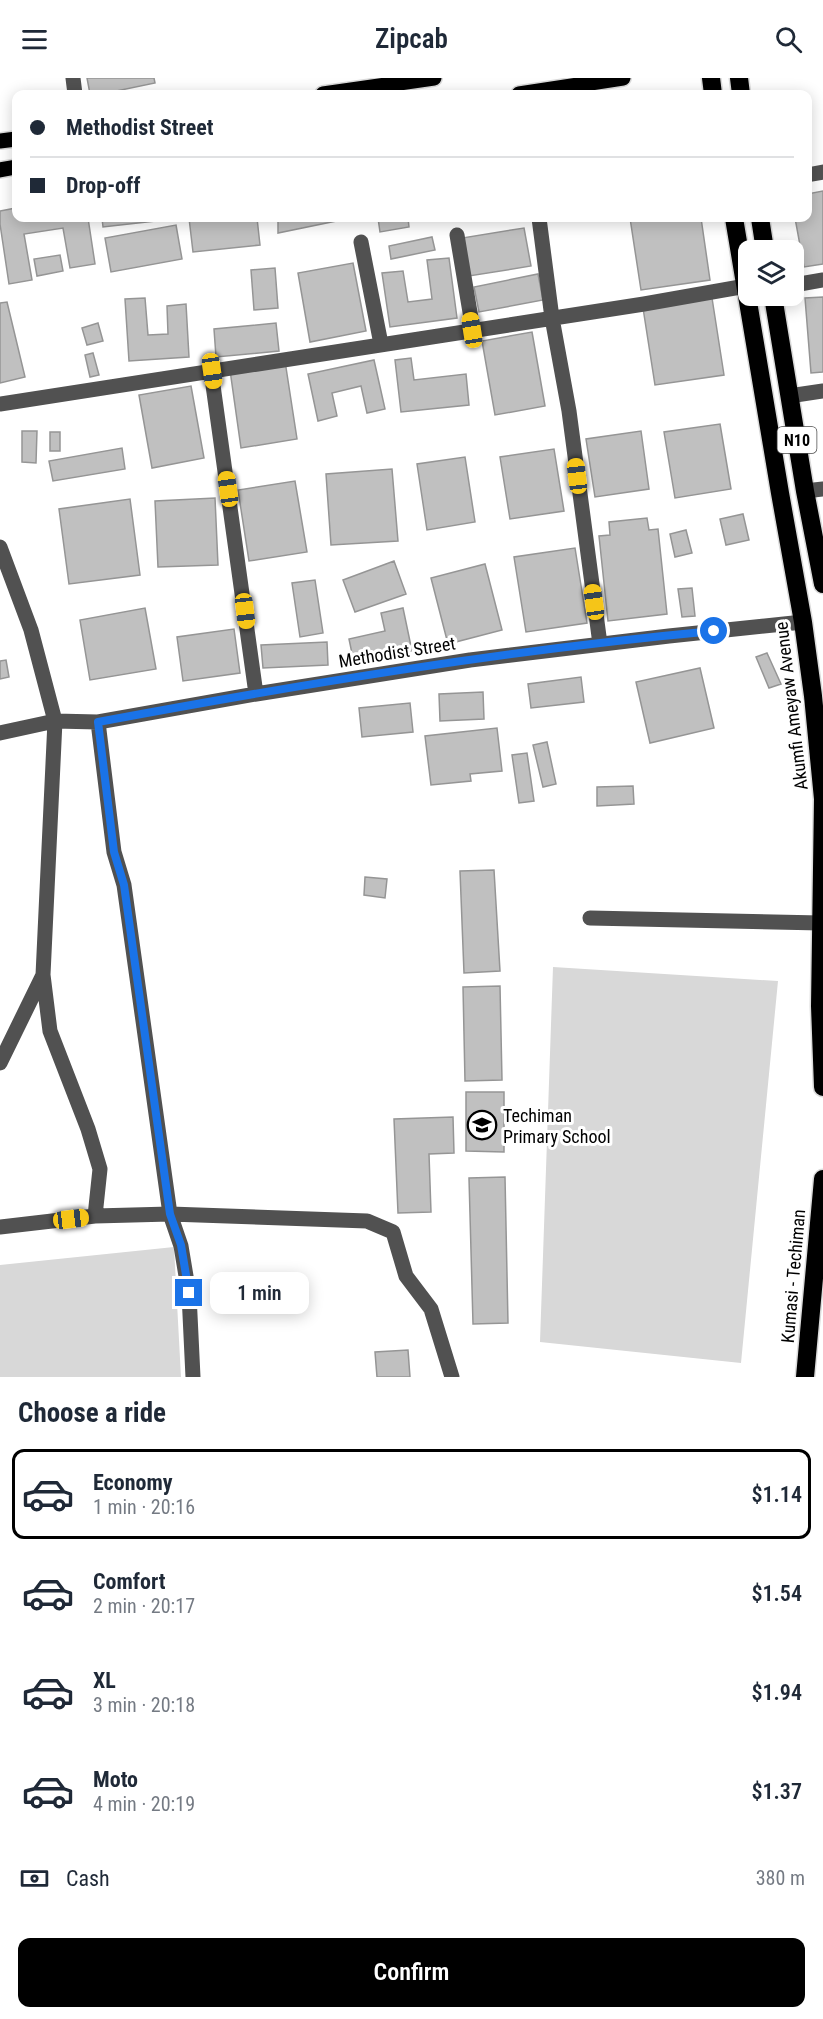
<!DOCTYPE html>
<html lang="en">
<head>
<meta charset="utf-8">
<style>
	:root { --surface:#fff; --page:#f6f6f7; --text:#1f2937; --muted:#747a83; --line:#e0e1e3; --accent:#000 }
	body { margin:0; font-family:"Roboto Condensed",sans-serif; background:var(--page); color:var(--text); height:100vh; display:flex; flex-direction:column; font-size:22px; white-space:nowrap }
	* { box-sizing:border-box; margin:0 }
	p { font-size:20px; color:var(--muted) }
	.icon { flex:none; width:33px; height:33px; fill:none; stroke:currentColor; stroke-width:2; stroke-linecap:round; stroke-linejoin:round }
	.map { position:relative; height:1299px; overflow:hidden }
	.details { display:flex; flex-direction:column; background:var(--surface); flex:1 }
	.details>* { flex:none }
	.guide { position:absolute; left:12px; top:12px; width:800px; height:132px; border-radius:12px; box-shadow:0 3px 15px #0003; display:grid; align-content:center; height:132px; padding:0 18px; background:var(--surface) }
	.fabs { position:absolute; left:738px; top:162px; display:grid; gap:12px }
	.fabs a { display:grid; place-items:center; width:66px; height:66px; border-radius:12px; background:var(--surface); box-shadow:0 3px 15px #0003; font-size:30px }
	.end { position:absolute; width:27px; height:27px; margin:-14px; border:8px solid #1a73e8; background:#fff; box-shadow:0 0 0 3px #fff }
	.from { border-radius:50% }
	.bubble { position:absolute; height:42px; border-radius:12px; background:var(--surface); box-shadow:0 3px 15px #0003; font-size:20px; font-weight:600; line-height:42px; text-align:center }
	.car { position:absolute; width:18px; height:36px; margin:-18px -9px; border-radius:8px; box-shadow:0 0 4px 2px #0007; background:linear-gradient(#f5c518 24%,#345 0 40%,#f5c518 0 76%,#345 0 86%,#f5c518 0) }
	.guide b { display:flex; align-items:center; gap:21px; height:57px; font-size:22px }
	.guide b+b { border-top:2px solid var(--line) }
	.guide i { width:15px; height:15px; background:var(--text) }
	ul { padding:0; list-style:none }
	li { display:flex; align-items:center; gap:18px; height:90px; margin:0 12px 9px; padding:0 6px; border:3px solid transparent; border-radius:12px }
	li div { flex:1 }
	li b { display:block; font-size:22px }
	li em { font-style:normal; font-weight:600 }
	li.on { border-color:var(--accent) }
	li>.icon { width:54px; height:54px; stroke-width:1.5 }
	h2 { padding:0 18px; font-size:27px; line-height:72px }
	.pay { display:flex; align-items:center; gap:15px; height:66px; padding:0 18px; font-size:22px }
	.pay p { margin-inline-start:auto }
	.cta { display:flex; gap:12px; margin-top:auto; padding:12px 18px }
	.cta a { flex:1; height:69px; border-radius:12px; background:var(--accent); color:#fff; font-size:24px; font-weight:600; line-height:69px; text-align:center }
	header { display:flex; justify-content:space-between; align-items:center; height:78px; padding:0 18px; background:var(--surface); font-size:27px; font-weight:600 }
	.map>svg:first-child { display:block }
	.green { fill:#d8d8d8 }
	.building { fill:#c0c0c0; stroke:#959595; stroke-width:1.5 }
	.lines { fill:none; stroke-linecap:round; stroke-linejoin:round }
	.major-casing { stroke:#dbdbdb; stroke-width:18 }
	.highway-casing { stroke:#dbdbdb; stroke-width:21 }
	.minor { stroke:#515151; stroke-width:15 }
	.major { stroke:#000; stroke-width:15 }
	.highway { stroke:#000; stroke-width:18 }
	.route { stroke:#1a73e8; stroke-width:8 }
	.labels { text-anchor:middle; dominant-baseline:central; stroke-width:6; stroke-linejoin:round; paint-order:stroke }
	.shield { fill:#fff; stroke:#4c4c4c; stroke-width:1.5 }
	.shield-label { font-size:16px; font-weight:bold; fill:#000 }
	.street-label { font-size:18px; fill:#000; stroke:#fff }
	.poi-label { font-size:18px; fill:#000; stroke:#fff; text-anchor:start }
</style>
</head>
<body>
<header><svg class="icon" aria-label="menu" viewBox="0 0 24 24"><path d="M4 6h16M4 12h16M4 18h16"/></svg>Zipcab<svg class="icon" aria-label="search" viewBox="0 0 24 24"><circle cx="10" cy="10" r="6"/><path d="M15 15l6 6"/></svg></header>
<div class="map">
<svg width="823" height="1299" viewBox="0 0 823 1299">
	<rect width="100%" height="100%" fill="#fff"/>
	<!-- green -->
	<path class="green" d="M553,889L778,903L741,1285L540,1264Z
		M174,1169L181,1299H0V1187Z"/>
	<!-- building -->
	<path class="building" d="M87,0H154L155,5L102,16H90Z
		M823,113V186L804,189L795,140H807V116Z
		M16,130V140H88L95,186L70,190L63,150L24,156L32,202L9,206L0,146V133Z
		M102,140H173V141L103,149Z
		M189,140H257L260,167L193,174Z
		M278,140H351L278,155Z
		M378,140H408L409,149L380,154Z
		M630,140H701L710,202L641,212Z
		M176,147L182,181L111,194L105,160Z
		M524,150L531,188L469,198L462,160Z
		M432,159L435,172L391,181L389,168Z
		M60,177L63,193L37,198L34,181Z
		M449,180L457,240L390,249L382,195L403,193L408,224L432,221L427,182Z
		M353,185L366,253L310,264L298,195Z
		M275,190L278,230L254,232L251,192Z
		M538,196L543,222L479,234L474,209Z
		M823,219V294L811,295L805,220Z
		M145,220L148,257L168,256L167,228L186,226L189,279L129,283L125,221Z
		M712,220L724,297L655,307L643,230Z
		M7,224L25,299L0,305V225Z
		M98,245L103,263L87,267L82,250Z
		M276,245L279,273L216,279L214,251Z
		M532,254L545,328L495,337L482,263Z
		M93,275L99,297L90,299L85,277Z
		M411,280L414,302L466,296L469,327L401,334L395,282Z
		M374,282L385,331L367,335L361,308L332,315L337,338L318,343L308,296Z
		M285,283L297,361L241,370L230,292Z
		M191,308L204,380L152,390L139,317Z
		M720,346L731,411L675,420L664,354Z
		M22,353H37L36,385L22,384Z
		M641,353L649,411L595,419L586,361Z
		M50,354H60V373H50Z
		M122,370L125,391L53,403L49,383Z
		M554,371L564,433L510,441L500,379Z
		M465,379L475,444L427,452L417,386Z
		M392,391L398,463L331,467L326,396Z
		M295,403L307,474L249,483L238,412Z
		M215,420L218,487L158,489L155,423Z
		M130,421L140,497L69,506L59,431Z
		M743,436L749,462L726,467L720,441Z
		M647,440L649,452L658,451L667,536L608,543L599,458L610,457L609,444Z
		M686,452L692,475L675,479L670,456Z
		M575,470L587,545L526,554L514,479Z
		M394,483L406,516L355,534L343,502Z
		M485,486L502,552L448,566L431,500Z
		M315,502L323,555L300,559L292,505Z
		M692,510L695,538L682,539L678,511Z
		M145,530L156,591L90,602L80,542Z
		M403,530L412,573L354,585L349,561L385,553L381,535Z
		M234,551L240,595L183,603L177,559Z
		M327,564L328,587L263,590L261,567Z
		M767,575L781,606L769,610L756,579Z
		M6,582L9,599L0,601V583Z
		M700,590L714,650L650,665L636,604Z
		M581,599L584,624L531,630L528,606Z
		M483,614L484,641L440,643L439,616Z
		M410,625L413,654L362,659L359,630Z
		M497,650L502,693L470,696L471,703L431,707L425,658Z
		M547,664L556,706L543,709L533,667Z
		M527,675L534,723L519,725L512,677Z
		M633,708L634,726L597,728V709Z
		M494,792L500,893L464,895L460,793Z
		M365,799L387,801L385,820L364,817Z
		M500,908L502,1002L465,1003L463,909Z
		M466,1014H504V1074L466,1073Z
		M453,1039L454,1075L429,1076L431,1134L398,1135L394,1041Z
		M505,1099L508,1245L473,1246L469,1100Z
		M408,1272L410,1299H377L375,1274Z"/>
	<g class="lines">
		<!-- major casing -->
		<g class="major-casing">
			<path id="major" d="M323,16L434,0
				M519,16L623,0
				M0,63L16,61
				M0,92L16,89"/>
		</g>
		<!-- highway casing -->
		<g class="highway-casing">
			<path id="highway" d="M711,0L713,16
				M739,0L741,16
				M734,140L780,415L803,544L813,618L823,721L820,928L823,1009
				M760,140L765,172
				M773,218L805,413L823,506
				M805,1299L823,1101"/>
		</g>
		<!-- minor -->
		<path class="minor" d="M73,0L75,16
			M807,97L823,94
			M539,140L552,240L569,333L600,566
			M457,157L473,252
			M361,164L381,266
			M794,207L823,202
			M211,293L256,616
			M789,318L823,313
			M0,326L644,226L746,208
			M805,413L823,411
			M0,469L31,552L55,643L43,897L0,985
			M98,644L114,774L124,807L170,1136L181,1168L189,1216L193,1299
			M0,655L55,643L98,644L256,616L470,582L669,558L803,544
			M590,840L821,845
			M43,897L50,953L88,1051L100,1091L95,1138
			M0,1149L95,1138L170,1136L367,1143L393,1154L406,1198L431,1231L452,1299"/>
		<!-- major -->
		<use href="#major" class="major"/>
		<!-- highway -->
		<use href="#highway" class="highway"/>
	</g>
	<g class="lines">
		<!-- route -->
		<path class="route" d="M189,1215L181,1167L170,1136L124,807L114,774L98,644C302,606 507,572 714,553"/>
	</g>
	<!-- icons -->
	<defs>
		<g id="school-ring" transform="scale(1.5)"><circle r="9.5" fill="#fff" stroke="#000" stroke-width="1.5"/><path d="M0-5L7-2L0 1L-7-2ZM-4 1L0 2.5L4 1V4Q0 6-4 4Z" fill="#000"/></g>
	</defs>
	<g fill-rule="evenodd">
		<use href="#school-ring" x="482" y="1047"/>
	</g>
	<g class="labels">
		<!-- shield labels -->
		<rect class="shield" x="777.5" y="349" width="39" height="26" rx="4.5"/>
		<g class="shield-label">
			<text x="797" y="362">N10</text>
		</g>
		<!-- street labels -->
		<g class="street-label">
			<text transform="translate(397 574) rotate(-9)">Methodist Street</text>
			<text transform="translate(791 628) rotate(-97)">Akumfi Ameyaw Avenue</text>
			<text transform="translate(793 1198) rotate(-85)">Kumasi - Techiman</text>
		</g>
		<!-- poi labels -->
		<g class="poi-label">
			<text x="503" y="1037">Techiman<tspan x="503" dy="21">Primary School</tspan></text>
		</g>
	</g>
</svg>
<div class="fabs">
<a><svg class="icon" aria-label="layers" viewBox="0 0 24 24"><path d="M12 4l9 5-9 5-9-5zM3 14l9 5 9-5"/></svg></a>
</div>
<i class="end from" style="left:714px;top:553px"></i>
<i class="end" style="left:189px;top:1215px"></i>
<div class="bubble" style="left:210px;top:1194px;width:99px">1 min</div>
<i class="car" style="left:472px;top:252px;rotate:351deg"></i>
<i class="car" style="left:212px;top:293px;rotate:172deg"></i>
<i class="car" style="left:577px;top:398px;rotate:353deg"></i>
<i class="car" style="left:228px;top:411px;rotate:352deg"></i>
<i class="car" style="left:594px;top:524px;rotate:352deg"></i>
<i class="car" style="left:245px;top:533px;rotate:173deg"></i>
<i class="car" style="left:71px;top:1141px;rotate:83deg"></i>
<div class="guide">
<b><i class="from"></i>Methodist Street</b>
<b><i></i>Drop-off</b>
</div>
</div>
<section class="details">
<h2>Choose a ride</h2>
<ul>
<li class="on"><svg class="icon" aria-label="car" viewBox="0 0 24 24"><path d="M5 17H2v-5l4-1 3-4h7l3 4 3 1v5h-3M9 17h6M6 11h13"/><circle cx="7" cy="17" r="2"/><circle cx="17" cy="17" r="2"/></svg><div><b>Economy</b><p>1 min · 20:16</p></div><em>$1.14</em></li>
<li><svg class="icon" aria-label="car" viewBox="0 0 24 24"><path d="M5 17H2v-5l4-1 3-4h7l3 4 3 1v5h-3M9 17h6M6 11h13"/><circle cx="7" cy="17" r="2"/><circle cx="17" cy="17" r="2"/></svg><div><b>Comfort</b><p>2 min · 20:17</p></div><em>$1.54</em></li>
<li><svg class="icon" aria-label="car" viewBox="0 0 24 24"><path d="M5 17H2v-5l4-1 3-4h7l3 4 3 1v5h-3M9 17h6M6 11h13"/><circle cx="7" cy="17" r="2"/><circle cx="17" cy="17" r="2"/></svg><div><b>XL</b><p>3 min · 20:18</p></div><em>$1.94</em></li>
<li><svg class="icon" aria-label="car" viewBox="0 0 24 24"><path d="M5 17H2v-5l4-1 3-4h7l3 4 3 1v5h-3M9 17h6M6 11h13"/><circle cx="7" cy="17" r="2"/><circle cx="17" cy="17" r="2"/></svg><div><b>Moto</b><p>4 min · 20:19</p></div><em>$1.37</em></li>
</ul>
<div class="pay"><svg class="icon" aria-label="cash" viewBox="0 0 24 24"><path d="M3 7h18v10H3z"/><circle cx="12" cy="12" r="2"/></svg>Cash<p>380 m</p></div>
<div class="cta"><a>Confirm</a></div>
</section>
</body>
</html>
